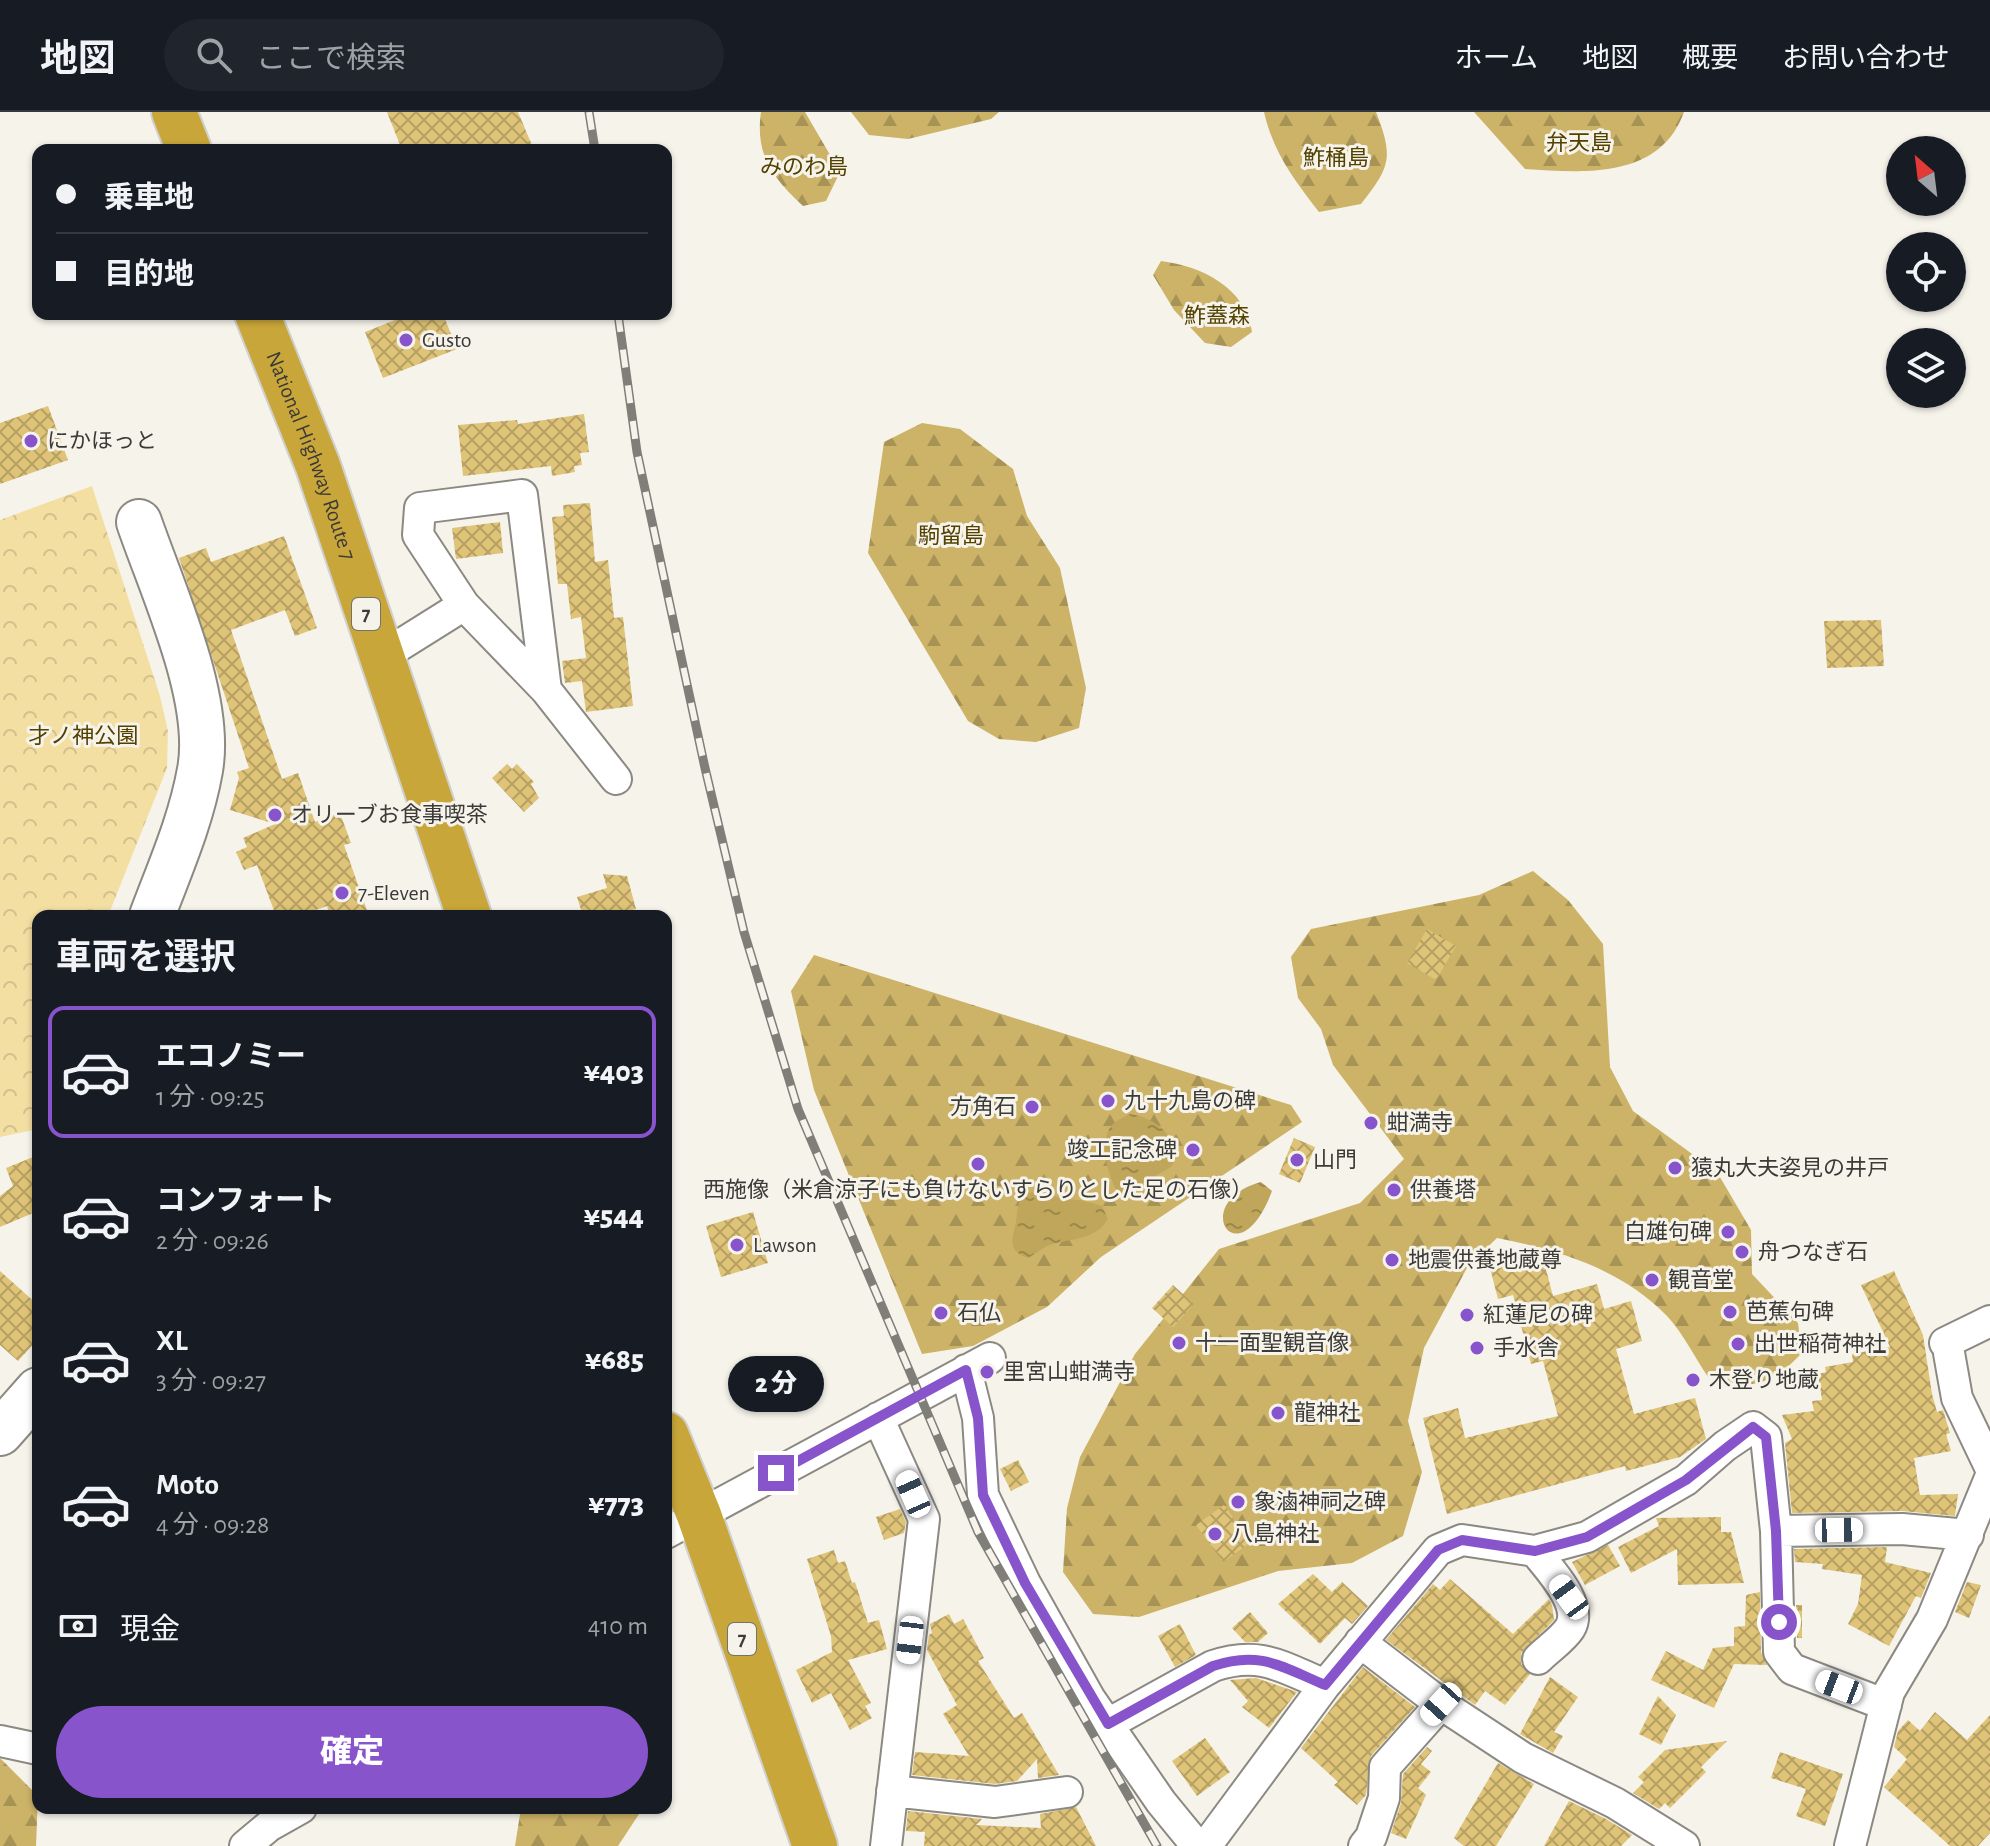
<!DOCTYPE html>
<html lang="ja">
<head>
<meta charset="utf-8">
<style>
	:root { --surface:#171b24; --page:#20242c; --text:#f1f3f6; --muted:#9ea1a6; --line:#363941; --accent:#8854cc }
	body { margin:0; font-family:"Alegreya Sans","Noto Sans JP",sans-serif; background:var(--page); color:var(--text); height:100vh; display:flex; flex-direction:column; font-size:30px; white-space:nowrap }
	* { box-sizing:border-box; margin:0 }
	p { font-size:26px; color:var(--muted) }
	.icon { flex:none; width:44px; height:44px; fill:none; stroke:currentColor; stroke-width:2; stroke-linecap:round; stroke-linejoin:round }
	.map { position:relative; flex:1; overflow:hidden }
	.side { position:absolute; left:32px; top:798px; width:640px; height:904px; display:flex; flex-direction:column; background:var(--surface); border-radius:16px; box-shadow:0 2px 6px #0004 }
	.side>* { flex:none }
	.banner { position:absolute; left:32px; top:32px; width:640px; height:176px; border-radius:16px; box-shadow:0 2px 6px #0004; display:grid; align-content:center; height:176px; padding:0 24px; background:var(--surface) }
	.needle { width:52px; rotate:332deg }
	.fabs { position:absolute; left:1886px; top:24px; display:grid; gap:16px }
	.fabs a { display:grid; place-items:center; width:80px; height:80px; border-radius:50%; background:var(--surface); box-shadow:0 2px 6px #0004; font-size:40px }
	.end { position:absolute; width:36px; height:36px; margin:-18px; border:10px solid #8854cc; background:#fff; box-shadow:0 0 0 4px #fff }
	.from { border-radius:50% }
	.bubble { position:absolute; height:56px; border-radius:28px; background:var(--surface); box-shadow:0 2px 6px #0004; font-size:26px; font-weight:800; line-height:56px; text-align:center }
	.car { position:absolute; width:24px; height:48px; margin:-24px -12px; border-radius:10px; box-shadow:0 0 6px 2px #0007; background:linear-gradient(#fff 24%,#345 0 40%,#fff 0 76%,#345 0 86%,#fff 0) }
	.banner b { display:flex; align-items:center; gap:28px; height:76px; font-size:30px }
	.banner b+b { border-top:2px solid var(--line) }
	.banner i { width:20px; height:20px; background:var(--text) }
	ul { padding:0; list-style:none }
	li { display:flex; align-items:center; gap:24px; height:132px; margin:0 16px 12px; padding:0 8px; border:4px solid transparent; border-radius:16px }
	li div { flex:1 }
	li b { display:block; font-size:30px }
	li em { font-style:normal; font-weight:800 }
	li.on { border-color:var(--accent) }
	li>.icon { width:72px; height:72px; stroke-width:1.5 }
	h2 { padding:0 24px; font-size:36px; line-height:96px }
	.pay { display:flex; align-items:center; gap:20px; height:88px; padding:0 24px; font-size:30px }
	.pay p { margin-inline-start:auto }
	.action { display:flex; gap:16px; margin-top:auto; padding:16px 24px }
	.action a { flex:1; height:92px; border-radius:48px; background:var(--accent); color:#fff; font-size:32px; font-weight:800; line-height:92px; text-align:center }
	header { display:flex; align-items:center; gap:48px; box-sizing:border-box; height:112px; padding:0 40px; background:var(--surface); border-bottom:2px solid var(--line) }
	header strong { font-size:38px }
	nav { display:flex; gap:44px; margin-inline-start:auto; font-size:28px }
	.search { width:560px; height:72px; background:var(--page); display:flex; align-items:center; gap:20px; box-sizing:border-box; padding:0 28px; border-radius:44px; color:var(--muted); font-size:30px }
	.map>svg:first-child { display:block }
	.forest { fill:url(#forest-firs) }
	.park { fill:url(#park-crowns) }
	.water { fill:url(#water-ripples) }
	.building { fill:url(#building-cross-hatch) }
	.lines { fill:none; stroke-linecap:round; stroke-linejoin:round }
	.street-casing { stroke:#8b8982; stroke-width:34 }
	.secondary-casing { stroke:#8b8982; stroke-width:48 }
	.highway-casing { stroke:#d0d0cf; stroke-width:48 }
	.street { stroke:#fff; stroke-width:30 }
	.secondary { stroke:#fff; stroke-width:44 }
	.highway { stroke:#c8a639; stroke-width:44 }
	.rail-casing { stroke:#807e79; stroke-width:9 }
	.rail { stroke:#f6f3eb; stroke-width:6; stroke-dasharray:18; stroke-linecap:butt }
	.route { stroke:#8854cc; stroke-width:10 }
	.poi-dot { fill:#8854cc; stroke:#f6f3eb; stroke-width:3 }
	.labels { text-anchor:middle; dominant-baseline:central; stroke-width:6; stroke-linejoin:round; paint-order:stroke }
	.shield { fill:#f6f3eb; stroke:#73726d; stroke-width:2 }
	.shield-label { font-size:20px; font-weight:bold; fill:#3b3a37 }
	.park-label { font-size:22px; fill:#534100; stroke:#f6f3eb }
	.poi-label { font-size:22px; fill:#3b3a37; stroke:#f6f3eb; text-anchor:start }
	.street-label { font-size:22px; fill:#3b3a37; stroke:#f6f3eb }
</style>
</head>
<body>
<header>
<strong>地図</strong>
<div class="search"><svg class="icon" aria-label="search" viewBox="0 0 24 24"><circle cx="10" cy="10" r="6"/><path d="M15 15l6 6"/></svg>ここで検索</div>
<nav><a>ホーム</a><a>地図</a><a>概要</a><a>お問い合わせ</a></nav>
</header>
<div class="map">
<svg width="1990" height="1734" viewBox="0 0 1990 1734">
	<defs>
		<pattern id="forest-firs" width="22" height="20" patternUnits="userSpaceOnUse" patternTransform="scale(2)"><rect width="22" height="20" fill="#cdb367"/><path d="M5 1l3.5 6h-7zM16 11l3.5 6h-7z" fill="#a89356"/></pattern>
		<pattern id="park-crowns" width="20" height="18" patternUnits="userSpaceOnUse" patternTransform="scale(2)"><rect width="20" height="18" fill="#f4dfa3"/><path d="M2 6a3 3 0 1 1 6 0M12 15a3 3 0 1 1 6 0" fill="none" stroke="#d2c08d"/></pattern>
		<pattern id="water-ripples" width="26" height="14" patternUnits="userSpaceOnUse" patternTransform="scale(2)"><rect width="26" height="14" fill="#c0a65a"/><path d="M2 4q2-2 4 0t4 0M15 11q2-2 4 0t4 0" fill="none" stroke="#9d884b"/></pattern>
		<pattern id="building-cross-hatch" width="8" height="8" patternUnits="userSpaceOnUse" patternTransform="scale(2)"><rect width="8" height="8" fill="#dfc478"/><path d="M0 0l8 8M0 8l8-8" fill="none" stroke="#b6a063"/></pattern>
	</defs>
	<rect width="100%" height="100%" fill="#f6f3eb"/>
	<!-- forest -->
	<path class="forest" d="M761,0H805L840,60L826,89L803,94C772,65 755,43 761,0Z
		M851,0H999L991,7L908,27L869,23Z
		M1264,0H1376C1394,46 1390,55 1361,92L1319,100C1294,68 1273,40 1264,0Z
		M1474,0H1684C1660,67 1585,61 1525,57Z
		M1161,149C1202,154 1246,176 1252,220L1231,235L1205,231L1174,198L1153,163Z
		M922,311L960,317L1013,357L1027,404L1060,456L1086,576L1079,616L1036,630L999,627L968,609L868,441L884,330Z
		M1533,759L1568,788L1603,832L1610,955L1633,999L1717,1060L1751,1118L1752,1162L1798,1211L1802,1241C1769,1275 1754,1278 1708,1265C1695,1246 1683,1221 1667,1204C1621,1157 1559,1138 1497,1126L1468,1154L1424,1236L1408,1309L1422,1360L1403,1424L1352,1451L1278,1459L1139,1505L1093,1502L1063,1460L1067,1396L1080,1345L1135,1242L1219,1137L1360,1091L1404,1047L1333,953L1321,917L1298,886L1291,845L1311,817L1479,783Z
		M814,843L1291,993L1302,1010L1101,1145L1047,1195L973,1234L922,1242L814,978L791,879Z
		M0,1646L38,1684L36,1734H0Z
		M521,1696H643L618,1734H515Z"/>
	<!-- park -->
	<path class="park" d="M92,374L160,584L168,619L167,656L108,804H38V1017L0,1025V408Z"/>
	<!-- water -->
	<path class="water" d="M1129,1002C1152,1004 1173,1021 1178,1043L1171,1055L1138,1074L1127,1086L1120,1085C1109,1067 1096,1030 1113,1012C1116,1008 1125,1005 1129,1002Z
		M1261,1070L1272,1079C1238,1170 1187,1090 1261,1070Z
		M1036,1080C1058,1087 1080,1086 1102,1094L1108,1107C1095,1129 1071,1126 1050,1133C1042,1136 1035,1142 1028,1146C1007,1139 1012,1127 1016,1110C1018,1097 1016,1090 1028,1081Z"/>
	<!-- building -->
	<path class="building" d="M387,0H518L534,38H402Z
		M410,202H443L457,237L383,266L365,220Z
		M48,294L68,348L0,372V311Z
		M584,302L589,340L580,341L582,353L574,354L575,360L552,364L551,354L463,364L458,313L517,308L518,312Z
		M590,391L595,450L608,448L614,506L623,505L633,594L586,600L582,569L565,571L562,549L586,546L581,505L571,507L567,472H558L552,405L564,404L563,393Z
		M500,410L503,441L456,447L452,416Z
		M284,424L317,516L295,524L285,498L231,518L282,667L298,661L315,710L340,701L351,731L344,733L369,804H330L327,794L299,804H276L257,753L244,758L236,740L247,735L243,726L275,712L230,698L239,666L237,660L249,656L179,446L206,436L211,450Z
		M1881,508L1884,554L1827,556L1824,509Z
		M507,652L512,657L517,652L534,670L531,672L539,686L524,700L492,666Z
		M603,762L627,764L636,797L609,804H583L577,785L607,776Z
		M1427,817L1456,834L1436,868L1407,851Z
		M1294,1026L1315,1035L1300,1071L1279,1062Z
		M38,1043V1099L0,1115V1084L13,1074L6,1056Z
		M753,1100L768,1151L721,1165L706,1114Z
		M1530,1140L1531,1145L1542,1142L1553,1184L1597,1172L1604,1197L1631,1189L1642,1229L1616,1237L1634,1302L1695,1286L1706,1327L1680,1345L1626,1359L1625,1354L1447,1402L1423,1306L1458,1296L1465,1326L1558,1304L1543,1249L1531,1252L1513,1183L1498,1187L1489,1152Z
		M0,1159L38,1193V1227L18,1249L0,1233Z
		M1894,1159L1923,1223L1932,1282L1937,1300L1943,1298L1950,1321L1946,1322L1951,1339L1914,1346L1920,1383L1958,1382L1955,1404L1902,1399L1792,1401L1785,1331L1792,1327L1782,1303L1814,1299L1812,1289L1822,1288L1818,1262L1826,1260L1825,1255L1853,1250L1852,1242L1890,1235L1861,1173Z
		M1173,1173L1194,1192L1173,1215L1152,1196Z
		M1018,1348L1029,1370L1011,1379L1000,1357Z
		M1224,1393L1251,1430L1223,1450L1196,1413Z
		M900,1397L906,1410L904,1421L884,1428L876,1405Z
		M1721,1405V1420H1731L1744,1471L1678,1473L1677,1437L1631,1461L1618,1435L1659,1414L1656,1406Z
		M1608,1433L1620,1454L1585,1473L1572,1450Z
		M1887,1435L1885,1450L1931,1461L1921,1486L1916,1484L1889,1534L1848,1512L1858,1492L1862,1463L1822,1457L1823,1452L1795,1450L1794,1437Z
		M834,1438L838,1451L845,1449L852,1471L855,1470L868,1511L879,1508L887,1537L848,1548L871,1591L865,1594L872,1606L850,1618L831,1581L812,1591L796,1558L832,1540L831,1524L807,1447Z
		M1313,1462L1332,1480L1342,1470L1368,1494L1352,1512L1345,1506L1320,1532L1278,1492Z
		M1450,1467L1513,1522L1549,1487L1552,1493L1554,1508L1521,1541V1552L1530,1562L1505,1593L1485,1579L1475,1593L1386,1528L1433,1472L1440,1478Z
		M1967,1470L1981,1473L1969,1506L1955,1500Z
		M1760,1480L1761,1540L1767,1553L1734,1552L1714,1596L1651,1568L1666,1539L1703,1558L1713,1536L1734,1534V1515L1745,1514L1746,1483Z
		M1796,1493H1802V1526H1797Z
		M1250,1500L1268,1521L1258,1530H1245L1232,1516Z
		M949,1502L954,1512L963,1507L984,1546L978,1549L1014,1606L1022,1601L1059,1663L1038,1666L1037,1647L1017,1669L995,1672L912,1663L915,1640L969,1644L943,1602L957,1593L927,1538L929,1523L932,1521L930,1512Z
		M1180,1512L1196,1543L1175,1555L1158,1524Z
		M1363,1555L1415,1595L1371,1644L1366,1683L1357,1693L1334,1673L1338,1670L1301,1636Z
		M1550,1565L1578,1585L1554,1620L1563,1624L1553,1641L1520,1622Z
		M1256,1566L1297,1580L1269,1616L1242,1595L1248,1589L1230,1568Z
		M1658,1584L1676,1603L1661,1633L1639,1622Z
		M1935,1600L1967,1628L1990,1603V1721L1978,1734H1950L1884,1675L1907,1647L1894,1635L1898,1619L1908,1608L1920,1619Z
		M1205,1626L1230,1660L1197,1684L1172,1649Z
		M1727,1629L1701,1655L1706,1660L1670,1696L1665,1691L1659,1697L1633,1681L1644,1670L1638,1665L1665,1638Z
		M1427,1635L1432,1639L1421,1652L1431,1660L1418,1676L1426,1683L1406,1727L1391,1721L1401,1691L1403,1662Z
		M1780,1640L1843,1662L1825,1714L1796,1704L1806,1677L1771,1666Z
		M1498,1651L1534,1672L1496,1734H1464L1454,1726Z
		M1569,1689L1606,1707L1632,1723L1621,1734H1544Z
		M1076,1695L1096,1734H924L925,1720L906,1719L908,1699L982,1707L976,1713L1041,1716L1040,1702Z"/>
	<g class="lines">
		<!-- street casing -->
		<g class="street-casing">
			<path id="street" d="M381,545L464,493
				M546,578L522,383L420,396L418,423L464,493L546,578L616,667
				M1945,1231L1990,1209
				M1949,1241L1957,1286L1990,1355
				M966,1258L978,1306L983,1383L1025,1471L1090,1587L1161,1690L1197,1734
				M878,1306L924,1407L886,1734
				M1776,1419L1902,1417L1968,1423
				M666,1421L990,1246
				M1535,1439C1548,1456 1584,1492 1570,1516C1563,1527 1548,1537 1538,1547
				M1360,1530L1441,1592L1523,1646L1615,1691L1684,1734
				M1108,1612L1213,1554C1260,1538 1282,1555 1325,1573
				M0,1629L38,1637
				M892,1679L995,1690L1067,1680
				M245,1734L269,1714L301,1696
				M1206,1734L1325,1573L1438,1438L1462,1428L1535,1439L1587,1425L1686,1368L1725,1334L1753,1315L1766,1325L1776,1419L1779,1540L1792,1557L1886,1593
				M1364,1734L1371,1725L1384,1686L1385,1655L1441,1592
				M1850,1734L1889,1580L1932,1507L1990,1366"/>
		</g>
		<!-- secondary casing -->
		<g class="secondary-casing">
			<path id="secondary" d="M139,410C163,480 213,586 200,658C191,709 170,756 152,804
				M0,1321L38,1278"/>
		</g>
		<!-- highway casing -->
		<g class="highway-casing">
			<g id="highway">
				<path d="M174,0L189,38"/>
				<path id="s1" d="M257,202L318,354L469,804"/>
				<path d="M666,1322L699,1403L815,1734"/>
			</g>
		</g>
		<!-- street -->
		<use href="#street" class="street"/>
		<!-- secondary -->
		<use href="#secondary" class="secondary"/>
		<!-- highway -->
		<use href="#highway" class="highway"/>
		<!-- rail casing -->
		<g class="rail-casing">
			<path id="rail" d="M589,0L595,38
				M618,202L637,340L705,656L744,820L798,997L978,1420L1157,1734"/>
		</g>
		<!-- rail -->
		<use href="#rail" class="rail"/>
	</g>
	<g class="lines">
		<!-- route -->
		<path class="route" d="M776,1361L966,1258L978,1306L983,1383L1025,1471L1108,1612L1213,1554C1260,1538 1282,1555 1325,1573L1438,1438L1462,1428L1535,1439L1587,1425L1686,1368L1753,1315L1766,1325L1776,1419L1779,1510"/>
	</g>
	<!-- markers -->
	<g class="poi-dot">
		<circle cx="406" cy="228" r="8"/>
		<circle cx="31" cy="329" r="8"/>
		<circle cx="275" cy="703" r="8"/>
		<circle cx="342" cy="781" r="8"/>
		<circle cx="1108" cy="989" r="8"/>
		<circle cx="1032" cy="995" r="8"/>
		<circle cx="1371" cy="1011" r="8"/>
		<circle cx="1193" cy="1038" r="8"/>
		<circle cx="1297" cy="1048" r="8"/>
		<circle cx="978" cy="1052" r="8"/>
		<circle cx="1675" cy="1056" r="8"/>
		<circle cx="1394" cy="1078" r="8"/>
		<circle cx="1728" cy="1120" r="8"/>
		<circle cx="737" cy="1133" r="8"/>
		<circle cx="1742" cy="1140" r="8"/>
		<circle cx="1392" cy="1148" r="8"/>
		<circle cx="1652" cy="1168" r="8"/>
		<circle cx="1730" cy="1200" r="8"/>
		<circle cx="941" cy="1201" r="8"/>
		<circle cx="1467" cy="1203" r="8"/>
		<circle cx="1179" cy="1231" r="8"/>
		<circle cx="1738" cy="1232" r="8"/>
		<circle cx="1477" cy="1236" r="8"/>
		<circle cx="987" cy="1260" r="8"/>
		<circle cx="1693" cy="1268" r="8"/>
		<circle cx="1278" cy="1301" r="8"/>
		<circle cx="1238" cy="1390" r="8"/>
		<circle cx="1215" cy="1422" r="8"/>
	</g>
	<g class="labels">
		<!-- shield labels -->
		<g class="shield">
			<rect x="352" y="486" width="28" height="32" rx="6"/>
			<rect x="728" y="1511" width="28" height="32" rx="6"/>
		</g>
		<g class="shield-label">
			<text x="366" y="502">7</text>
			<text x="742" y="1527">7</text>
		</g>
		<!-- park labels -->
		<g class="park-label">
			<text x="1579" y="31">弁天島</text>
			<text x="1336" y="46">鮓桶島</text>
			<text x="804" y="55">みのわ島</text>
			<text x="1217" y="204">鮓蓋森</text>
			<text x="951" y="424">駒留島</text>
			<text x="83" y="624">才ノ神公園</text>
		</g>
		<!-- poi labels -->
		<g class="poi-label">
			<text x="422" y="228">Gusto</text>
			<text x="47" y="329">にかほっと</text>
			<text x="291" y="703">オリーブお食事喫茶</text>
			<text x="358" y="781">7-Eleven</text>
			<text x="1124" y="989">九十九島の碑</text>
			<text x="1016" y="995" text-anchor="end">方角石</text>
			<text x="1387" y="1011">蚶満寺</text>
			<text x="1177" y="1038" text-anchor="end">竣工記念碑</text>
			<text x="1313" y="1048">山門</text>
			<text x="1691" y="1056">猿丸大夫姿見の井戸</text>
			<text x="978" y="1078" text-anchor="middle">西施像（米倉涼子にも負けないすらりとした足の石像）</text>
			<text x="1410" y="1078">供養塔</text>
			<text x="1712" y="1120" text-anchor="end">白雄句碑</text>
			<text x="753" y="1133">Lawson</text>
			<text x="1758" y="1140">舟つなぎ石</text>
			<text x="1408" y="1148">地震供養地蔵尊</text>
			<text x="1668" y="1168">観音堂</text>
			<text x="1746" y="1200">芭蕉句碑</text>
			<text x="957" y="1201">石仏</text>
			<text x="1483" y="1203">紅蓮尼の碑</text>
			<text x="1195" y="1231">十一面聖観音像</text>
			<text x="1754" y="1232">出世稲荷神社</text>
			<text x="1493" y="1236">手水舎</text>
			<text x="1003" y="1260">里宮山蚶満寺</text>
			<text x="1709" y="1268">木登り地蔵</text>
			<text x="1294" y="1301">龍神社</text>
			<text x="1254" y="1390">象滷神祠之碑</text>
			<text x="1231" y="1422">八島神社</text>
		</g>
		<!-- street labels -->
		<g class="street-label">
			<text stroke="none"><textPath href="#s1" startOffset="152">National Highway Route 7</textPath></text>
		</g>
	</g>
</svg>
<div class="fabs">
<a><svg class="needle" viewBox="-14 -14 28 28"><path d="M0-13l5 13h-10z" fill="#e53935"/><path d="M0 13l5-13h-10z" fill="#9ea1a6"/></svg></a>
<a><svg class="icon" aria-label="locate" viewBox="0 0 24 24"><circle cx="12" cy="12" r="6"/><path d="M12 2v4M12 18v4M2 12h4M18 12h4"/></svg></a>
<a><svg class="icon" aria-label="layers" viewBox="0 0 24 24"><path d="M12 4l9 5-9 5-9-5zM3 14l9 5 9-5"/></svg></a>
</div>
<i class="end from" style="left:1779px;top:1510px"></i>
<i class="end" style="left:776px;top:1361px"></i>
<div class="bubble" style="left:728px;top:1244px;width:96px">2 分</div>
<i class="car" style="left:913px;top:1382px;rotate:336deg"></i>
<i class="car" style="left:1839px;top:1418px;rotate:89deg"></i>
<i class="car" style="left:1569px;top:1485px;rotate:324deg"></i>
<i class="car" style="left:910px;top:1528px;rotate:187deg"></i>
<i class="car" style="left:1839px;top:1575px;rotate:291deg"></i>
<i class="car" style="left:1441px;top:1592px;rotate:222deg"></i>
<div class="banner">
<b><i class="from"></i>乗車地</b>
<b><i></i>目的地</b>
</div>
<section class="side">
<h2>車両を選択</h2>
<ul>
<li class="on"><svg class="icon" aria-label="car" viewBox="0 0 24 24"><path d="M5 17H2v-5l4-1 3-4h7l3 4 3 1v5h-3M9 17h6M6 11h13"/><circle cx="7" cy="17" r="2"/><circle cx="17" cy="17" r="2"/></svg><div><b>エコノミー</b><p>1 分 · 09:25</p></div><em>¥403</em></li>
<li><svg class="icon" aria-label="car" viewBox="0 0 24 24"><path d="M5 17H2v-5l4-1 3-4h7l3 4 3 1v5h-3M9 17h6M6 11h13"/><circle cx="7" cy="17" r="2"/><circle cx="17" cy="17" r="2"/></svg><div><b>コンフォート</b><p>2 分 · 09:26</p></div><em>¥544</em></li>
<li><svg class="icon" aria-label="car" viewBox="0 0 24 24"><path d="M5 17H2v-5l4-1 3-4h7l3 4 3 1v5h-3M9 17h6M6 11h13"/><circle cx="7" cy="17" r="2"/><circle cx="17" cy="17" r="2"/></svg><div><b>XL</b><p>3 分 · 09:27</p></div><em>¥685</em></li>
<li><svg class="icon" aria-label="car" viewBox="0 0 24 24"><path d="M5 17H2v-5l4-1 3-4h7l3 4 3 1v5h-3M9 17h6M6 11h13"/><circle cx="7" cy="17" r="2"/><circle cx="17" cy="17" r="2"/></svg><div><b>Moto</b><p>4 分 · 09:28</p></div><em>¥773</em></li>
</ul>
<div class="pay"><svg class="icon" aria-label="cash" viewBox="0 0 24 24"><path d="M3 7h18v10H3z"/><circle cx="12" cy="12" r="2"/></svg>現金<p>410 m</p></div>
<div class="action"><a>確定</a></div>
</section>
</div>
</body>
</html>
